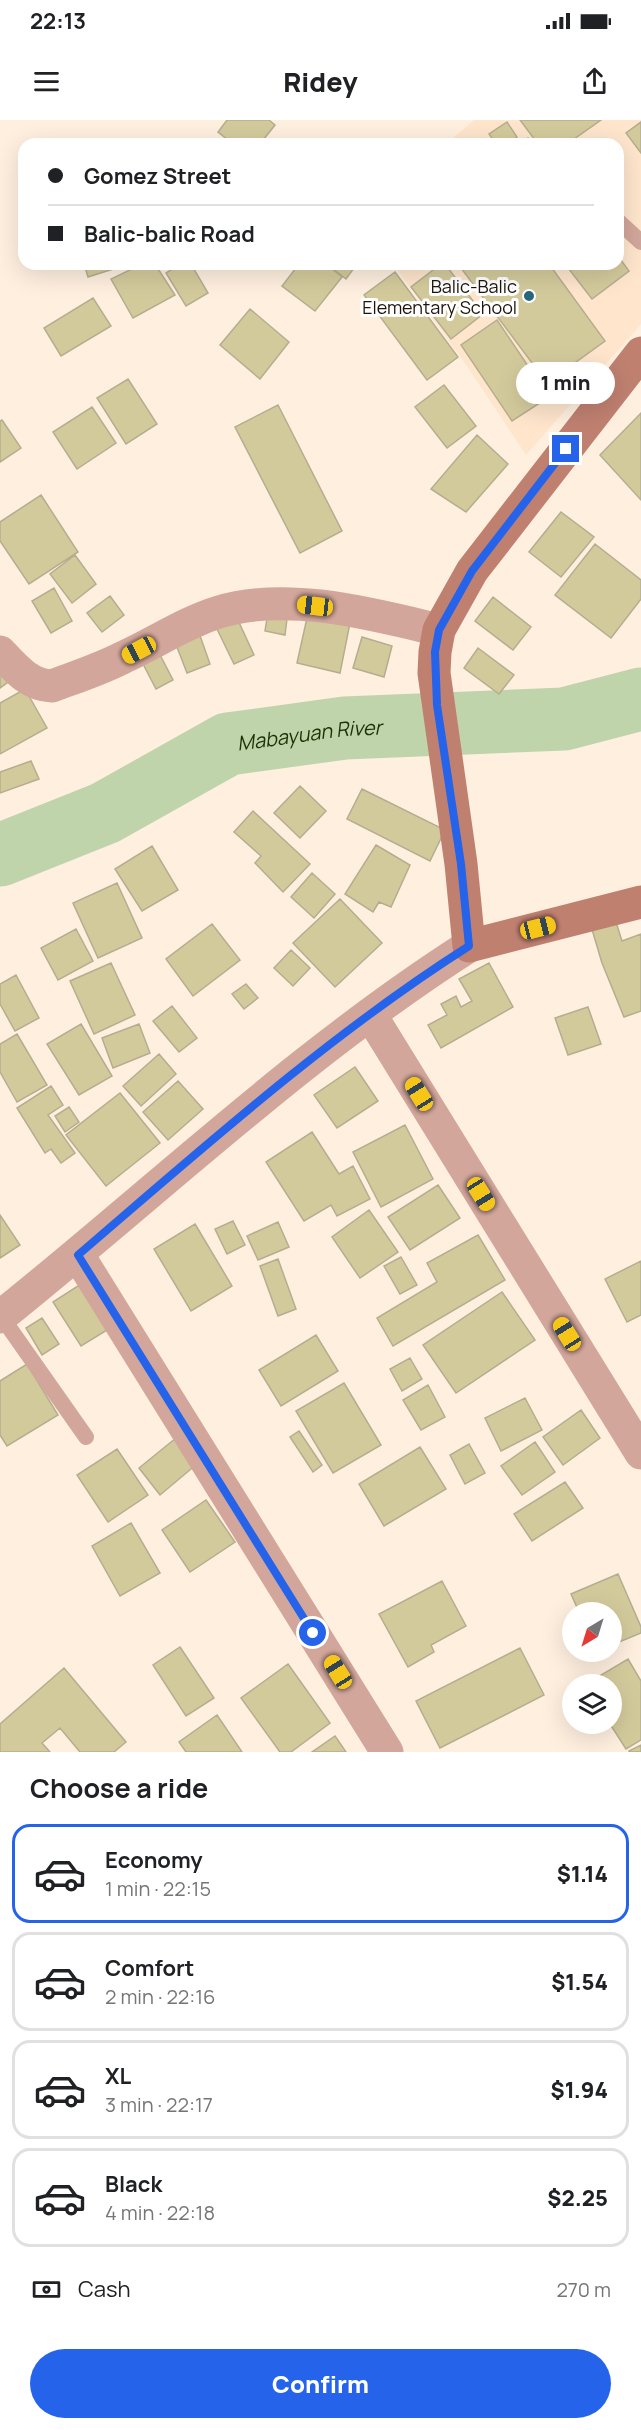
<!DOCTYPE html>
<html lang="en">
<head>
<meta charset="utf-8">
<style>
	:root { --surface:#fff; --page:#f6f6f6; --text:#202124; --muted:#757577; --line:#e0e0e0; --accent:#2563eb }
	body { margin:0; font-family:Manrope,sans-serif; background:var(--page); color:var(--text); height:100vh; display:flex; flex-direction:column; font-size:22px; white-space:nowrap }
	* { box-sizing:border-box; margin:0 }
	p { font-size:20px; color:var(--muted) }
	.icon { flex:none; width:33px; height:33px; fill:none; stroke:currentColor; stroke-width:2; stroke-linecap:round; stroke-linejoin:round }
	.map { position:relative; height:1632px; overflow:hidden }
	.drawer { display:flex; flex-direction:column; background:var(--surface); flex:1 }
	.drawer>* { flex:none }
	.top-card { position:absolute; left:18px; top:18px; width:606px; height:132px; border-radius:18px; box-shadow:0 6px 24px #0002; display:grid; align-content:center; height:132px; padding:0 30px; background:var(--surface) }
	.needle { width:39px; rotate:218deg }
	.controls { position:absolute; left:562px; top:1482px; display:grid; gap:12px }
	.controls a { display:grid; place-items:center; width:60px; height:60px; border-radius:50%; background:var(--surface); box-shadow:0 6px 24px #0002; font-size:30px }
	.end { position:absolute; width:27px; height:27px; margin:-14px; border:8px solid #2563eb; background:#fff; box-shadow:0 0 0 3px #fff }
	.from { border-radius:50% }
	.bubble { position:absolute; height:42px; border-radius:21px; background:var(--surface); box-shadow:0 6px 24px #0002; font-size:20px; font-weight:800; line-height:42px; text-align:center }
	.car { position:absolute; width:18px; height:36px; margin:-18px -9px; border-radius:8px; box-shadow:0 0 4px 2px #0007; background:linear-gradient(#f5c518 24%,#345 0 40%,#f5c518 0 76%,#345 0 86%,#f5c518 0) }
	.top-card b { display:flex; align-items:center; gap:21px; height:57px; font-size:22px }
	.top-card b+b { border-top:2px solid var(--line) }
	.top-card i { width:15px; height:15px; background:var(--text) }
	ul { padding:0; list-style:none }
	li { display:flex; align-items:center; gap:18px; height:99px; margin:0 12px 9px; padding:0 18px; border:3px solid var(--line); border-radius:18px }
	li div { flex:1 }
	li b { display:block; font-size:22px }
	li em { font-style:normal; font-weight:800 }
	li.active { border-color:var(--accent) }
	li>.icon { width:54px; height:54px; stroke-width:1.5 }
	h2 { padding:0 30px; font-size:27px; line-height:72px }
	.pay { display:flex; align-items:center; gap:15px; height:66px; padding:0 30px; font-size:22px }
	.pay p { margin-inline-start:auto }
	.primary-button { display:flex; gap:12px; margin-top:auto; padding:12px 30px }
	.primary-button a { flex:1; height:69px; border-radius:36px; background:var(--accent); color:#fff; font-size:24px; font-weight:800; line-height:69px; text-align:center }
	.status { display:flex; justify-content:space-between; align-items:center; height:42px; padding:0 30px; background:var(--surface); direction:ltr }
	.status svg { height:16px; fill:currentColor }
	header { display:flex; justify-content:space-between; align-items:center; height:78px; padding:0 30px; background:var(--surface); font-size:27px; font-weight:800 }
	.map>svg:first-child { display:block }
	.built { fill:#fee5cc }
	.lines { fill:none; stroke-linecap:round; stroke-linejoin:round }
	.river { stroke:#bfd4ab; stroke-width:63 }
	.building { fill:#d3ca9c; stroke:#b4ae8f; stroke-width:1.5 }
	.service { stroke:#d2a69b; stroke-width:16 }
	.minor { stroke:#d2a69b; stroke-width:33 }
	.tertiary { stroke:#d2a69b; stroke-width:33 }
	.secondary { stroke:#bf8070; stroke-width:33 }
	.route { stroke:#2563eb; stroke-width:8 }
	.poi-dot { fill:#29677d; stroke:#fff; stroke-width:2 }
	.labels { text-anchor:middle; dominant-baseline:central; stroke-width:6; stroke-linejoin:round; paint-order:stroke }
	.poi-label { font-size:18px; fill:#1d140b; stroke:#fff; text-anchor:end }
	.water-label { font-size:20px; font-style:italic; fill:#1f3204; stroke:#fff }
</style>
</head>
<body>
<div class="status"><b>22:13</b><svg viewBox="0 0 49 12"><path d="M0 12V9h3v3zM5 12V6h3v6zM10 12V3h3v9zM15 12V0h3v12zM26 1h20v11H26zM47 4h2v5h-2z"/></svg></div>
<header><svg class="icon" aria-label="menu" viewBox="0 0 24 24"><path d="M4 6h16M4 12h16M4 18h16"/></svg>Ridey<svg class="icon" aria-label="share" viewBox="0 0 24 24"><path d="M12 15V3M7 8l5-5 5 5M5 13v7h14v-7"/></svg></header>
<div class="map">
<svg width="641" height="1632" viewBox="0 0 641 1632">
	<rect width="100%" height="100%" fill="#feefdf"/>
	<!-- built -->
	<path class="built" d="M474,0H641V204L526,335L467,246L396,148L398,144H618V24H451L454,17Z"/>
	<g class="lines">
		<!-- river -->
		<path class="river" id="s1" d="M0,735L105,693L228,624L345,608L564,599L641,579"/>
	</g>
	<!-- building -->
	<path class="building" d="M227,0H269L275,5L260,24H233L218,12Z
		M520,0H601L567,24H538Z
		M507,2L517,17L507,24H496L489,14Z
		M641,2V33L626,13Z
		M528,18L533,24H521Z
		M618,136L629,151L592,179L565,144H618Z
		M84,144H129L88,157Z
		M142,144H155L175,175L133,198L111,159Z
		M180,144H191L208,173L186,186L166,153Z
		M299,144H326L342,157L315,191L282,166Z
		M327,144H357L346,159Z
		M441,144H445L483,194L451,219L411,167Z
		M458,144H549L605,221L547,263Z
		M395,152L458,237L427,260L364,175Z
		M93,178L111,206L61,236L44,208Z
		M250,189L289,222L260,259L220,225Z
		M497,200L549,277L512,301L461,225Z
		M128,259L157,304L126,324L97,278Z
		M444,265L476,306L447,328L415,287Z
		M278,285L342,411L300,433L235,307Z
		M92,287L116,323L77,349L53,312Z
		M641,293V380L600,335Z
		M2,300L21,328L0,342V301Z
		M477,315L508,344L466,392L431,369Z
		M41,375L78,432L29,464L0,421V402Z
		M561,392L594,417L561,457L529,432Z
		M595,424L641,460V479L611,518L555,475Z
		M75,435L96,464L72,483L50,454Z
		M54,468L72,501L51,513L32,481Z
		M110,476L124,495L102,512L87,493Z
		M493,477L531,507L513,530L475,501Z
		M269,486L288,490L285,515L265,511Z
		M309,489L351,498L340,553L297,543Z
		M237,498L254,535L234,544L216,507Z
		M199,513L210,544L187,553L175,522Z
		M362,517L392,526L384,557L353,548Z
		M478,528L514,555L499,574L464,548Z
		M158,531L173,560L156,569L141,540Z
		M0,544L14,558L0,568Z
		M25,569L47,608L0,634V583Z
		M31,641L39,659L0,673V652Z
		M300,666L326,691L300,718L274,693Z
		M362,669L445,710L430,741L347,699Z
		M253,691L310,744L283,772L255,743L261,736L234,712Z
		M376,725L410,745L391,787L379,782L373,792L345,774Z
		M152,726L178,770L142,791L115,749Z
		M312,753L335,774L314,798L291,777Z
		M117,763L142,818L98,838L73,783Z
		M340,779L382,823L335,867L293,823Z
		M615,799L622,821L641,814V891L624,897L602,843L591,806Z
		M212,804L240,840L193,876L166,839Z
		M76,809L93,841L58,860L41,828Z
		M291,830L310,848L293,866L274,848Z
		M111,843L135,895L94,914L70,861Z
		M489,843L513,887L441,928L428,905L447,895L441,884L456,876L461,887L472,881L459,859Z
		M16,855L39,898L15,911L0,884V864Z
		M246,864L258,878L244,889L232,874Z
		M172,886L197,918L179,932L153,901Z
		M588,887L601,924L568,935L555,898Z
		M81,904L112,956L79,975L47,924Z
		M139,904L150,933L113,948L102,918Z
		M17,914L47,965L17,982L0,952V924Z
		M159,934L176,954L141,986L123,966Z
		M355,947L378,981L337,1008L314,975Z
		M178,961L203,989L168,1020L143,992Z
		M51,966L63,985L48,995L75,1033L61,1043L51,1029L45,1033L17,988Z
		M120,973L160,1023L106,1066L66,1015Z
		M69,987L79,1002L65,1012L55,996Z
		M405,1005L433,1059L381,1087L353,1032Z
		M312,1012L339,1054L353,1046L370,1079L337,1096L331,1085L304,1101L266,1042Z
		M438,1065L460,1098L410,1130L388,1097Z
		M369,1090L398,1132L360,1158L332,1117Z
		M0,1095L20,1125L0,1138Z
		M233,1101L245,1125L227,1134L215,1109Z
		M278,1102L289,1127L258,1140L247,1116Z
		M195,1104L232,1166L191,1191L154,1129Z
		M478,1115L505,1160L393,1226L377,1198L437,1162L427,1143Z
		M401,1137L417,1165L400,1174L384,1146Z
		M278,1139L296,1189L278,1196L260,1146Z
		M641,1141V1195L627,1202L605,1159Z
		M84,1162L112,1207L81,1226L53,1182Z
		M502,1172L535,1220L456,1273L423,1225Z
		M42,1198L59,1224L42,1235L26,1208Z
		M316,1215L338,1251L281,1286L259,1250Z
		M410,1238L422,1259L402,1271L390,1249Z
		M27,1244L58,1295L7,1326L0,1315V1261Z
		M344,1263L381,1325L333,1353L296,1291Z
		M428,1265L445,1297L421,1310L403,1280Z
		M525,1278L542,1310L501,1331L485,1298Z
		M581,1290L600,1318L563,1345L543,1317Z
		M299,1311L322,1345L313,1352L290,1317Z
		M176,1318L197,1344L160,1375L139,1348Z
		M535,1322L555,1352L522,1375L501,1346Z
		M469,1324L485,1353L465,1364L450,1335Z
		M420,1327L446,1369L384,1406L359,1364Z
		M117,1329L148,1375L108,1402L77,1355Z
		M565,1362L583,1388L532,1421L514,1394Z
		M206,1380L235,1422L190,1452L162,1410Z
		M131,1403L160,1453L120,1476L92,1426Z
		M618,1454L641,1507V1513L612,1525V1492H579L571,1474Z
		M442,1461L466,1506L431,1525L434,1532L408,1547L379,1494Z
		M180,1527L214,1578L186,1596L153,1545Z
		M520,1528L544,1575L440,1628L416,1581Z
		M628,1539L641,1561V1620L626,1629L610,1604L612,1564H586Z
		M288,1544L330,1603L291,1632H280L241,1578Z
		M64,1548L126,1622L114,1632H80L60,1608L42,1623L50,1632H0V1604Z
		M217,1595L242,1632H186L179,1622Z
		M335,1616L346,1632H312Z
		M641,1625V1632H629V1631Z"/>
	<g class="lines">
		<!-- service -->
		<path class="service" d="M618,101L641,122
			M1,1196L86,1317"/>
		<!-- minor -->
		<path class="minor" d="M0,532C15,548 29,565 52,566C76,557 101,549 124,537C155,523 186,502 219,492C287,471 372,494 439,510
			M78,1135L387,1632"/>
		<!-- tertiary -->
		<path class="tertiary" d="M370,894L641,1333
			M0,1197C155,1073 301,933 469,826"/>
		<!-- secondary -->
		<path class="secondary" d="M641,233L472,451L439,510L435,532L434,553L461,744L469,826L641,782"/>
	</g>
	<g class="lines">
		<!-- route -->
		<path class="route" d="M313,1513L78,1135C204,1027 329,915 469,826L461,744L437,585L435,532L439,510L472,451L566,329"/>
	</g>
	<!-- markers -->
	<circle class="poi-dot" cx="529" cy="176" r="6"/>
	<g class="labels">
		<!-- poi labels -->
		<g class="poi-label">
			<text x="517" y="166">Balic-Balic<tspan x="517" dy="21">Elementary School</tspan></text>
		</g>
		<!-- water labels -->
		<g class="water-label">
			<text stroke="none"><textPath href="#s1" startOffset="336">Mabayuan River</textPath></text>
		</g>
	</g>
</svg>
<div class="controls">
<a><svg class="needle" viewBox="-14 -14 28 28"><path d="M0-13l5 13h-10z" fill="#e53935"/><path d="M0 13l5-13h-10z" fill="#757577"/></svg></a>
<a><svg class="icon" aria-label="layers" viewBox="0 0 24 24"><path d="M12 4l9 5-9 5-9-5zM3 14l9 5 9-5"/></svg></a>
</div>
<i class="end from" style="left:313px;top:1513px"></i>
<i class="end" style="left:566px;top:329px"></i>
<div class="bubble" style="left:516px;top:242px;width:99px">1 min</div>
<i class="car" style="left:315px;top:486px;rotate:277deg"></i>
<i class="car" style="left:139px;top:530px;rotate:242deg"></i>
<i class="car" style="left:538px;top:808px;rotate:76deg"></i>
<i class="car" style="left:419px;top:974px;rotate:328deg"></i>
<i class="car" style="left:481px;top:1074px;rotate:148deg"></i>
<i class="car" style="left:567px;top:1214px;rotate:328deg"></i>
<i class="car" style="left:338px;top:1552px;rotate:328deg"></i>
<div class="top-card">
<b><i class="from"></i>Gomez Street</b>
<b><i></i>Balic-balic Road</b>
</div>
</div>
<section class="drawer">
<h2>Choose a ride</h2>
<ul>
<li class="active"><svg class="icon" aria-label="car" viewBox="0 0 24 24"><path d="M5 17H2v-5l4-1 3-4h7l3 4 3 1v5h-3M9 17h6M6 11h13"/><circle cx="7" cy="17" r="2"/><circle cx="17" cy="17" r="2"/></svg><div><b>Economy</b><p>1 min · 22:15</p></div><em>$1.14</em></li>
<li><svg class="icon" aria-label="car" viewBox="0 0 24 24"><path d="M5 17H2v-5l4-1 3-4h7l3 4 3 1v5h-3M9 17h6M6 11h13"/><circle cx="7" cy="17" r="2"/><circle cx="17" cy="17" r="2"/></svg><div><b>Comfort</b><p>2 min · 22:16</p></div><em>$1.54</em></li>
<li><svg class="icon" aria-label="car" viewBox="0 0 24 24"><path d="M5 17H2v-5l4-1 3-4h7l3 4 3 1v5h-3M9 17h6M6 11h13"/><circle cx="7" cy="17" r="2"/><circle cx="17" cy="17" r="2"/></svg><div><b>XL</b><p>3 min · 22:17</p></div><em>$1.94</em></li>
<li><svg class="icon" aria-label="car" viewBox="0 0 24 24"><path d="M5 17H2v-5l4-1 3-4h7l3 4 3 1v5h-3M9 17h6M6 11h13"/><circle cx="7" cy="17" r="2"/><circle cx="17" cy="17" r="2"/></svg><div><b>Black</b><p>4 min · 22:18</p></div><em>$2.25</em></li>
</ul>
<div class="pay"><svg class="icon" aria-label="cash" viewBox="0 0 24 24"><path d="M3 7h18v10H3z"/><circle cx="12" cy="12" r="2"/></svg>Cash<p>270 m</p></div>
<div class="primary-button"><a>Confirm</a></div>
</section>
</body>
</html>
